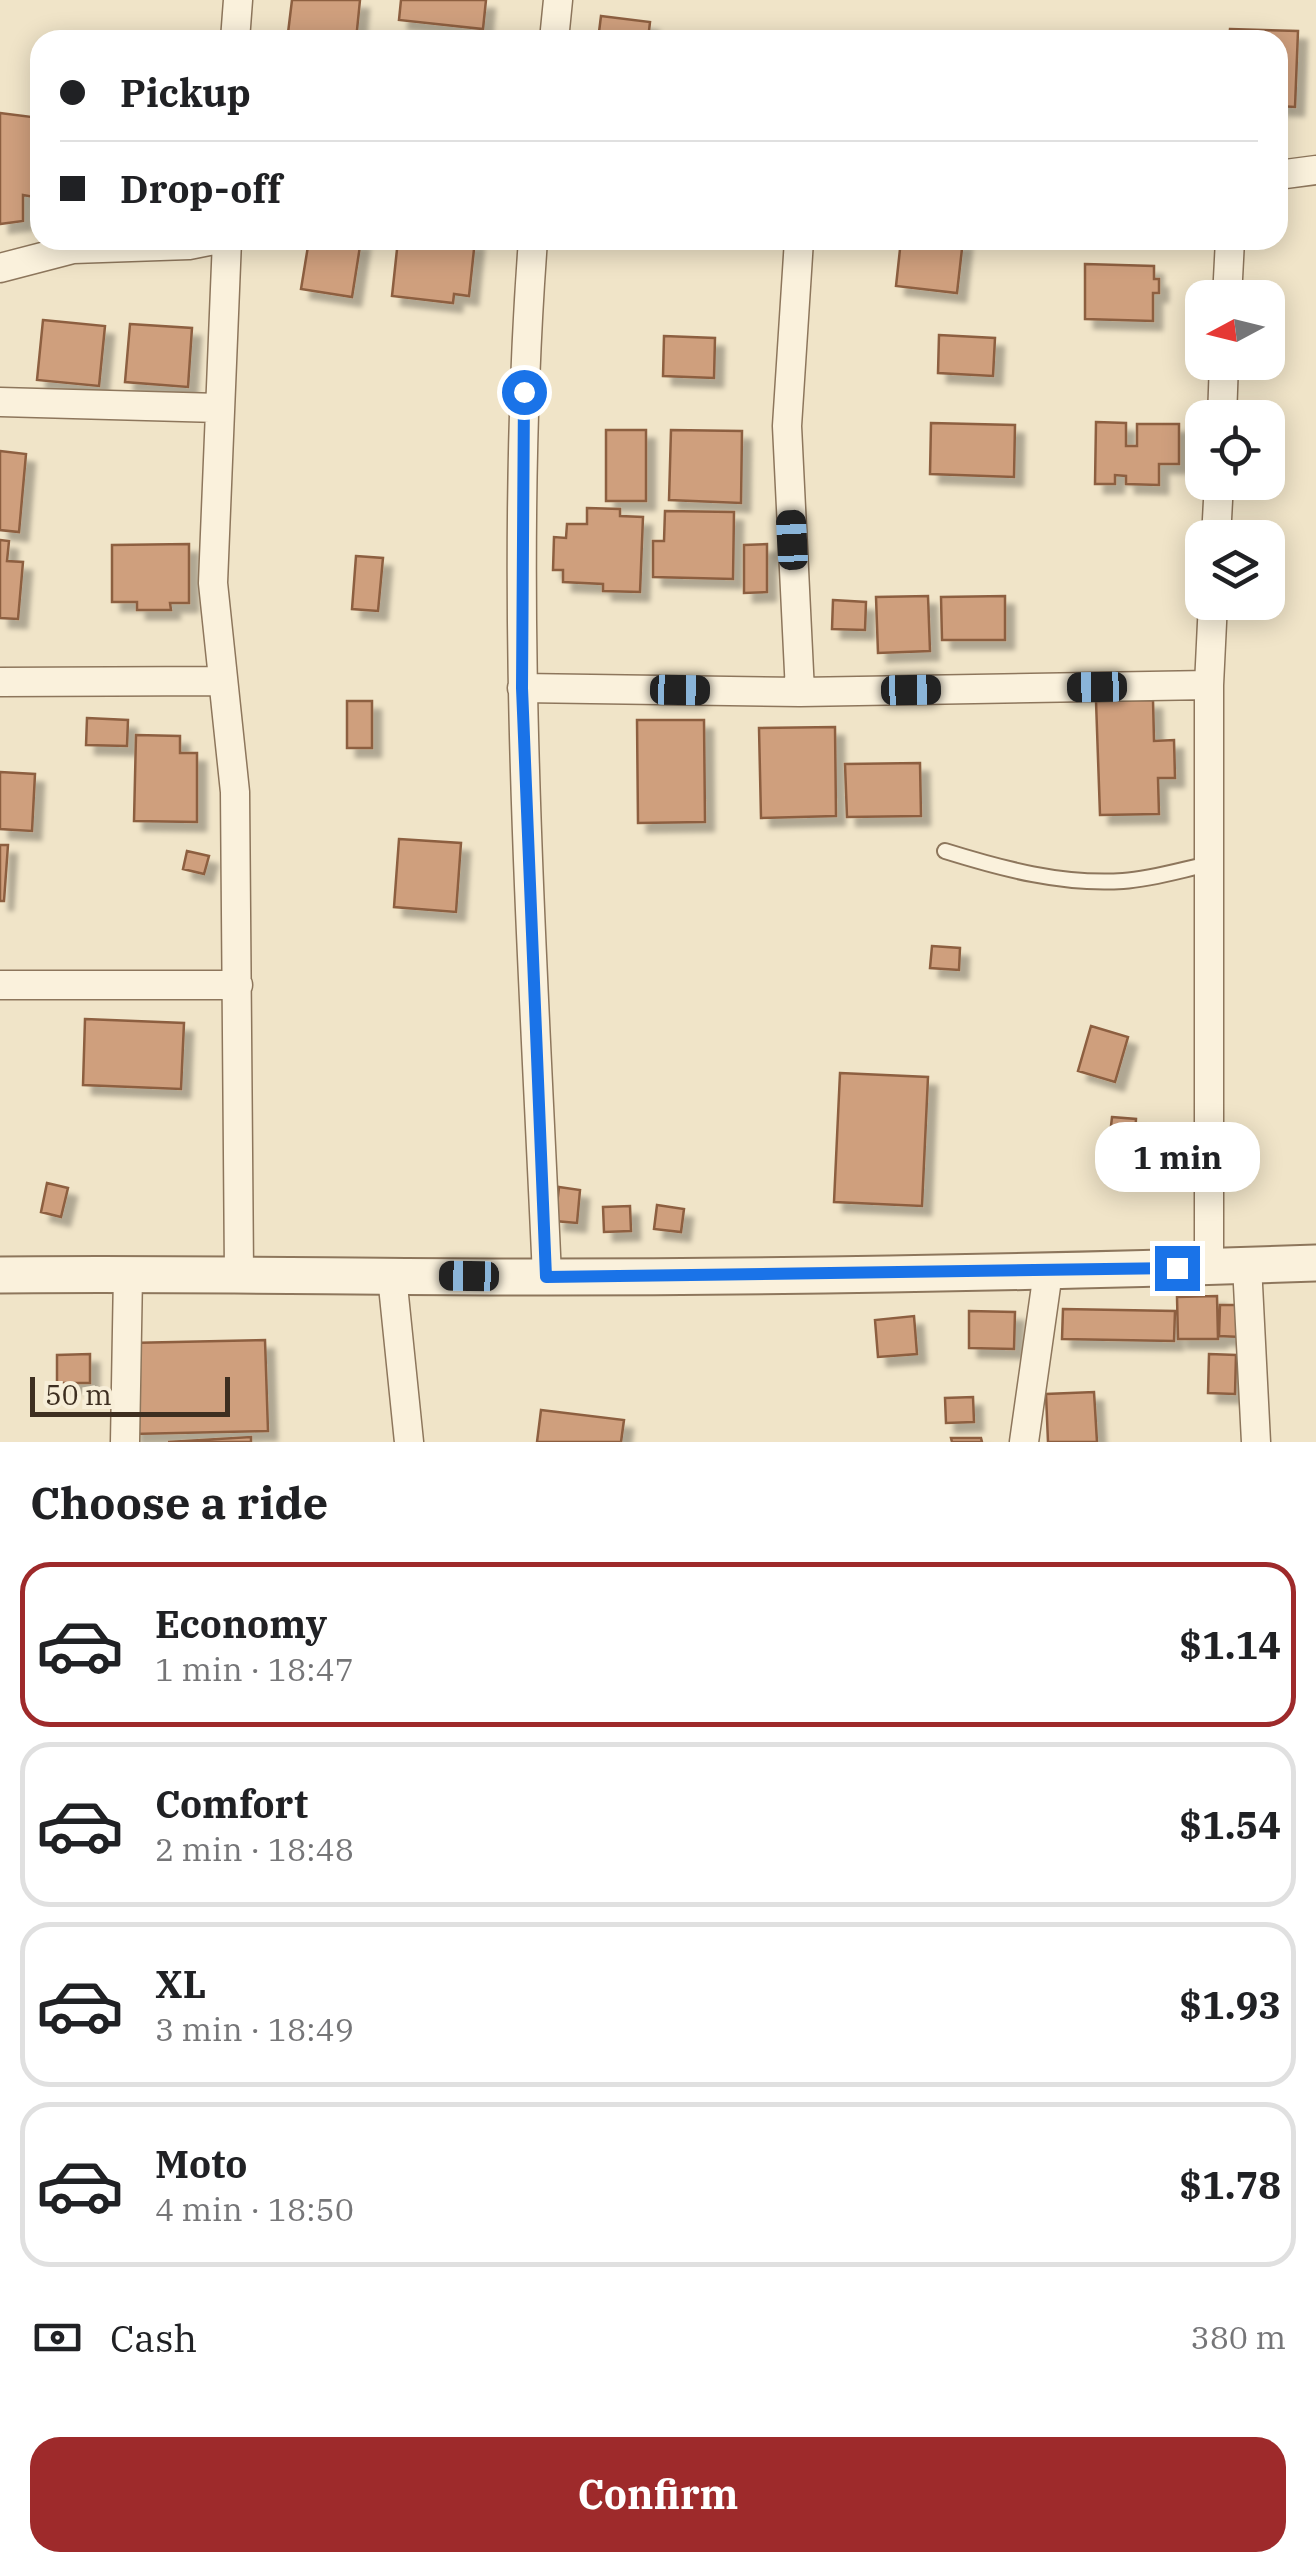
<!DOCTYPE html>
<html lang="en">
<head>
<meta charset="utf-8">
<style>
	:root { --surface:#fff; --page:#f6f6f6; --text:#202124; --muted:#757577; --line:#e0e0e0; --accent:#9e2a2b }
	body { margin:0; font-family:"IBM Plex Serif",serif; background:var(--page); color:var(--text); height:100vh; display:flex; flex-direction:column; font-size:38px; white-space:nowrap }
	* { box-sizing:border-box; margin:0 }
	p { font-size:32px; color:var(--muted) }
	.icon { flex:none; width:55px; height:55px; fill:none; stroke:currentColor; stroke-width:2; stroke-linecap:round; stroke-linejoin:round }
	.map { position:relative; height:1442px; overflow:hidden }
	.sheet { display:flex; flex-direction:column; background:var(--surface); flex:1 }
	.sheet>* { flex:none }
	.banner { position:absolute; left:30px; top:30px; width:1258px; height:220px; border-radius:30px; box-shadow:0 5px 25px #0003; display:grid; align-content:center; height:220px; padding:0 30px; background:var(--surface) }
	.needle { width:65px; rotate:263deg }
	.controls { position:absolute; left:1185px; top:280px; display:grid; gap:20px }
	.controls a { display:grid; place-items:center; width:100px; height:100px; border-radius:20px; background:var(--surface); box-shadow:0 5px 25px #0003; font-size:50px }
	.scale { position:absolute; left:30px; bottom:25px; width:200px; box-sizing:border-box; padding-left:10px; border:5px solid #3d2e20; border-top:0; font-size:28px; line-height:35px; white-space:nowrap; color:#3d2e20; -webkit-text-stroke:8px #f7eed8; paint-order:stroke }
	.end { position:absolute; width:45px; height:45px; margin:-22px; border:12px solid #1a73e8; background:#fff; box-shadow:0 0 0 5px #fff }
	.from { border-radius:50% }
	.bubble { position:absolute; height:70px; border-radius:30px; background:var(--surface); box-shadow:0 5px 25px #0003; font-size:32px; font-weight:700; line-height:70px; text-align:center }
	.car { position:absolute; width:30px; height:60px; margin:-30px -15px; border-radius:12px; box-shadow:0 0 8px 2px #0007; background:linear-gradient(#222 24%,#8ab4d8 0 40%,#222 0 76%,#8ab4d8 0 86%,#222 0) }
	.banner b { display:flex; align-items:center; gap:35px; height:95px; font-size:38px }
	.banner b+b { border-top:2px solid var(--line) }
	.banner i { width:25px; height:25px; background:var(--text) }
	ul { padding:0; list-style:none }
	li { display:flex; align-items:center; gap:30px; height:165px; margin:0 20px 15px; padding:0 10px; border:5px solid var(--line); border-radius:30px }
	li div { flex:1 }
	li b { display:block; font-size:38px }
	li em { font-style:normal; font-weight:700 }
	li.current { border-color:var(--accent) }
	li>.icon { width:90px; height:90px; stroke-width:1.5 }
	h2 { padding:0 30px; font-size:45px; line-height:120px }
	.pay { display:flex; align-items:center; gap:25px; height:110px; padding:0 30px; font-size:38px }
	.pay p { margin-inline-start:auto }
	.primary-button { display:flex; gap:20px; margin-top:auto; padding:20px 30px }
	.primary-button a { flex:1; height:115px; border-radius:30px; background:var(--accent); color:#fff; font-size:40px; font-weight:700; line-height:115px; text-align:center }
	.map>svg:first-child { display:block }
	.building { fill:#cf9f7d; stroke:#8d5f41; stroke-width:2.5; filter:url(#shadow) }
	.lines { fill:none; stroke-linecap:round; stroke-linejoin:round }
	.service-casing { stroke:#8d765c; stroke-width:18 }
	.minor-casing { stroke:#8d765c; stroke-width:31 }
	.tertiary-casing { stroke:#8d765c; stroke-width:39 }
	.service { stroke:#faf1dc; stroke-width:14 }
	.minor { stroke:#faf1dc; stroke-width:28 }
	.tertiary { stroke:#faf1dc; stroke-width:35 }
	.route { stroke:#1a73e8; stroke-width:12 }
</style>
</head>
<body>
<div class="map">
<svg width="1316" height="1442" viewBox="0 0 1316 1442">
	<defs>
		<filter id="shadow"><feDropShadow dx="9" dy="9" stdDeviation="2.5" flood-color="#0004"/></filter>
	</defs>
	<rect width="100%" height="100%" fill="#f0e4c8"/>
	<!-- building -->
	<path class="building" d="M292,0H360L356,40L288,33Z
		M401,0H486L483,29L399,20Z
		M601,16L650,22L648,40H598Z
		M1230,29L1298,31L1295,107L1278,106V40H1229Z
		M0,113L40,118V198L23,195V221L0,224Z
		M309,240L327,243V240H361L352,297L301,289Z
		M398,240H475L469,296L454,294L453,303L392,296Z
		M901,240H963L957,293L896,286Z
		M1085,264L1154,266V279H1159V293H1153V321L1085,319Z
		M43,320L105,326L99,386L37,380Z
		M130,324L192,328L188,387L125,382Z
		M939,335L995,338L993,376L938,373Z
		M664,336L715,338L714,378L663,376Z
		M1096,422L1126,423V446H1137V424H1179V464H1159V485L1126,484V476L1115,475V484H1095Z
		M931,423L1015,425L1014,477L930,474Z
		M606,430H646V501H606Z
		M671,430L742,431L741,503L669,500Z
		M0,451L26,454L19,532L0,530Z
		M587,508L620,509V516L643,517L640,592L603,591V584L563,582V570H553L554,537L566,538L567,524H587Z
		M665,511L734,512L733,579L653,577V541H664Z
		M0,540L9,541L7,561L23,562L18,619L0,618Z
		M189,544V603H170L171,610H137V602H112V545Z
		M767,544V592L744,593V545Z
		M356,556L383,558L378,611L352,609Z
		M928,596L930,651L878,653L876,597Z
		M1005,596V640H942L941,597Z
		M833,600L866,602L865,630L832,629Z
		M1153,700L1154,741L1174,740L1175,778H1158L1159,814L1100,815L1096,701Z
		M347,701H372V748H347Z
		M87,718L128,720L127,746L86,745Z
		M637,720H704L705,822L638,823Z
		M835,727L836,816L761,818L759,728Z
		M136,735L180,736V753H197V822L134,821Z
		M920,763L921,816L847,817L845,764Z
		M0,772L35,774L32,831L0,829Z
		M399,839L461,843L456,912L394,907Z
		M0,845H8L4,901H0Z
		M187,851L209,856L204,874L183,869Z
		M932,946L960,948L959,970L930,968Z
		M85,1019L184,1023L181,1089L83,1085Z
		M1091,1026L1128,1037L1115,1082L1078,1071Z
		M840,1073L928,1077L922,1206L834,1202Z
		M1112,1117L1136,1119L1135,1138L1110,1135Z
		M47,1183L68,1188L61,1217L41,1212Z
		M559,1187L580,1190L577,1223L555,1221Z
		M657,1205L684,1209L681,1232L654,1229Z
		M630,1206L631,1231L604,1232L603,1207Z
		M1217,1296L1218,1339H1178L1177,1297Z
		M1220,1305H1241V1337L1219,1336Z
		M1063,1309L1175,1311L1174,1341L1062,1339Z
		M969,1311L1015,1312L1014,1349L969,1348Z
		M914,1316L917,1354L878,1357L875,1320Z
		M265,1340L268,1431L132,1434L129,1343Z
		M90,1354V1383H57V1355Z
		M1209,1354L1236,1355L1235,1394L1208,1393Z
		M1094,1392L1097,1442H1048L1046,1394Z
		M973,1397L974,1422L946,1423L945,1398Z
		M541,1410L624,1420L621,1442H537Z
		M251,1437V1442H168Z
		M951,1438H981L982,1442H952Z"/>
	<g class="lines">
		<!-- service casing -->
		<g class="service-casing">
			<path id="service" d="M945,851C1003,869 1062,885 1123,881C1152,879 1181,870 1209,864"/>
		</g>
		<!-- minor casing -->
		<g class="minor-casing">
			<path id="minor" d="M235,40L238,0
				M554,40L558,0
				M1278,175L1316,170
				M227,240L213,583L235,792L239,1273
				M533,240C507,585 532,932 547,1277
				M799,240L787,426L800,692
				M0,268L73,249L189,245L214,240
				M1227,298L1230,240
				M0,402L219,408
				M1222,418L1224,362
				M1216,538L1219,482
				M0,682L222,681
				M522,688L800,692L1209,685
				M0,985H238
				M1247,1265L1256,1442
				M1209,1267V685L1213,602
				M392,1276L409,1442
				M125,1442L128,1274
				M1024,1442L1048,1272"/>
		</g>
		<!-- tertiary casing -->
		<g class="tertiary-casing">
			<path id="tertiary" d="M0,1275C182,1273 363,1277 545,1277C802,1277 1059,1272 1316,1263"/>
		</g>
		<!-- service -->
		<use href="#service" class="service"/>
		<!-- minor -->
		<use href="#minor" class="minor"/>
		<!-- tertiary -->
		<use href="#tertiary" class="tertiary"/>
	</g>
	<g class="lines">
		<!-- route -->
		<path class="route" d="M524,392L522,688L546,1277L1177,1268"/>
	</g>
</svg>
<div class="controls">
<a><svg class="needle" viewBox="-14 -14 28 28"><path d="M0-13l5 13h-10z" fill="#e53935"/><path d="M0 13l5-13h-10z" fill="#757577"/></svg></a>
<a><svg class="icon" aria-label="locate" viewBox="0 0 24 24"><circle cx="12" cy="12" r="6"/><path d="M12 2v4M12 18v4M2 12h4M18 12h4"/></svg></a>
<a><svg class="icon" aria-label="layers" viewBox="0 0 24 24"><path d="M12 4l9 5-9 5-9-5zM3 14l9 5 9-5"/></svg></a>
</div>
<div class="scale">50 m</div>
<i class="end from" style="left:524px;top:392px"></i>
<i class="end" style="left:1177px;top:1268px"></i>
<div class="bubble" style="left:1095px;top:1122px;width:165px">1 min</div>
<i class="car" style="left:792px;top:540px;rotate:357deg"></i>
<i class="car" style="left:1097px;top:687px;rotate:269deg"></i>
<i class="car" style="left:680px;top:690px;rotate:91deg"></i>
<i class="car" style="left:911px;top:690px;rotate:89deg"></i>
<i class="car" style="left:469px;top:1276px;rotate:271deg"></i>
<div class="banner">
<b><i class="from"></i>Pickup</b>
<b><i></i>Drop-off</b>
</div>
</div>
<section class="sheet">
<h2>Choose a ride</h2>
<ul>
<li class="current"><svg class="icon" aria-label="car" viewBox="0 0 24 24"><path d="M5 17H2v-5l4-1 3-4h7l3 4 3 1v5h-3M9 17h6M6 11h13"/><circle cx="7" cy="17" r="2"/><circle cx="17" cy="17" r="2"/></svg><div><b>Economy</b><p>1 min · 18:47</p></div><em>$1.14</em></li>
<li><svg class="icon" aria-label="car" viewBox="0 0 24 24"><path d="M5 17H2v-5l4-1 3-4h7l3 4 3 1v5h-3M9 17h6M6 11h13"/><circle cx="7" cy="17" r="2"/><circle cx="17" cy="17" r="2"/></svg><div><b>Comfort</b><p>2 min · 18:48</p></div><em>$1.54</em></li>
<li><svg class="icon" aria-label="car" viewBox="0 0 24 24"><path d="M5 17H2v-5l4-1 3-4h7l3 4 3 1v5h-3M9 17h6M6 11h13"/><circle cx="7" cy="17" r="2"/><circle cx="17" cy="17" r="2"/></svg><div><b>XL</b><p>3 min · 18:49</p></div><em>$1.93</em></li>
<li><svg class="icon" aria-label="car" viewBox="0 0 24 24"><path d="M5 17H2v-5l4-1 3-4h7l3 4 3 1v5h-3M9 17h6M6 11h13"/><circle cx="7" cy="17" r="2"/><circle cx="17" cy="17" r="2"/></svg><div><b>Moto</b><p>4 min · 18:50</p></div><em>$1.78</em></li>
</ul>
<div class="pay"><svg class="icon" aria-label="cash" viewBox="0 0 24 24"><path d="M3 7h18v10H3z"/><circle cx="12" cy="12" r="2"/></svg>Cash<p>380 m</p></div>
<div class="primary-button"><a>Confirm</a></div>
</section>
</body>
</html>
